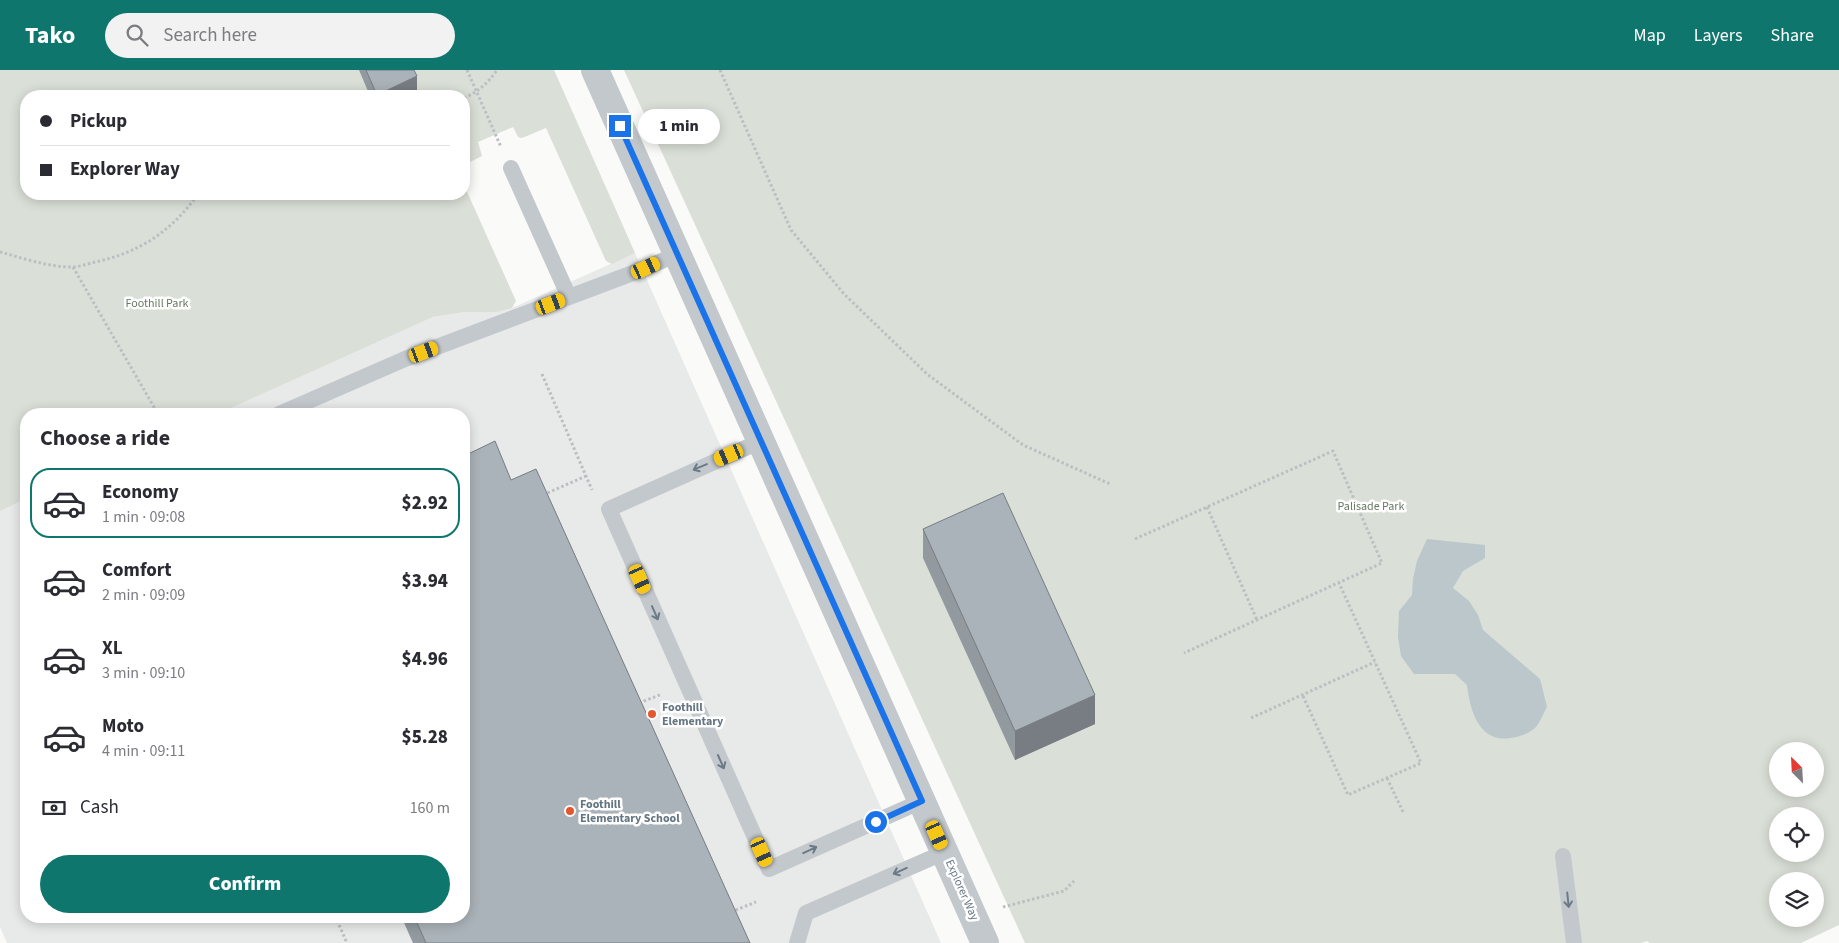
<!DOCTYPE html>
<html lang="en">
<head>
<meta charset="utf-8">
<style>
	:root { --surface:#fff; --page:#f2f2f3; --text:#2b2b33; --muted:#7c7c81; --line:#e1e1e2; --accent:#0f766e }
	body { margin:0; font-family:"Source Sans 3",sans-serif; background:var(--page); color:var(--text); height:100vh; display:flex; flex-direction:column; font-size:19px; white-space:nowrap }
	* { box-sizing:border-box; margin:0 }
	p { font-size:16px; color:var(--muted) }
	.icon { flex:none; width:28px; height:28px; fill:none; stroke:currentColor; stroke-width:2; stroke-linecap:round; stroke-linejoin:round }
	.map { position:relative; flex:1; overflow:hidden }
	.side { position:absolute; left:20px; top:338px; width:450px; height:515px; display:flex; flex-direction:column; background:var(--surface); border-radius:20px; box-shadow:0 2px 12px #0003 }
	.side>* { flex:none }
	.banner { position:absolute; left:20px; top:20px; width:450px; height:110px; border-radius:20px; box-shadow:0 2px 12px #0003; display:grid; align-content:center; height:110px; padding:0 20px; background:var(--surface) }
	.needle { width:32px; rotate:336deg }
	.tools { position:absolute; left:1769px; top:672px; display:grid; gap:10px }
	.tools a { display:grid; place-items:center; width:55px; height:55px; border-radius:50%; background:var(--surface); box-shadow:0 2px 12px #0003; font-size:25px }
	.end { position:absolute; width:22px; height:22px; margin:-11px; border:6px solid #1a73e8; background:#fff; box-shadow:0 0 0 2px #fff }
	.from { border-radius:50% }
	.bubble { position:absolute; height:35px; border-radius:18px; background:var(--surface); box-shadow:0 2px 12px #0003; font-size:16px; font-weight:800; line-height:35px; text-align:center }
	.car { position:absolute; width:15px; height:30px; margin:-15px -8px; border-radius:6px; box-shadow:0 0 4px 1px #0007; background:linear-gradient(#f5c518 24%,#345 0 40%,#f5c518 0 76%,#345 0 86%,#f5c518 0) }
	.banner b { display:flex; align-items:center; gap:18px; height:48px; font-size:19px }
	.banner b+b { border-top:1px solid var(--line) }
	.banner i { width:12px; height:12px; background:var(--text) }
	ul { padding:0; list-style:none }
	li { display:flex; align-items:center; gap:15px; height:70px; margin:0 10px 8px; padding:0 10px; border:2px solid transparent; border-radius:20px }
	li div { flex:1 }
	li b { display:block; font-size:19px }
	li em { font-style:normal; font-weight:800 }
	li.on { border-color:var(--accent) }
	li>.icon { width:45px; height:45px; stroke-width:1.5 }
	h2 { padding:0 20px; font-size:22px; line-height:60px }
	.pay { display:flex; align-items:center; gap:12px; height:55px; padding:0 20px; font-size:19px }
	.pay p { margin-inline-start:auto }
	.button { display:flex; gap:10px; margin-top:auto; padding:10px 20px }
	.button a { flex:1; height:58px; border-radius:30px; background:var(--accent); color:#fff; font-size:20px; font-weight:800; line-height:58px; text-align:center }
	header { display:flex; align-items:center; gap:30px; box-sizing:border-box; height:70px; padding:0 25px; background:var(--accent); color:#fff }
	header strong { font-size:24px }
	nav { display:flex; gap:28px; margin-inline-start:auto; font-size:18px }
	.search { width:350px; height:45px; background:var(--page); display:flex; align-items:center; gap:12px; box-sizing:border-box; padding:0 18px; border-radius:28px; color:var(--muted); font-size:19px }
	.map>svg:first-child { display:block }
	.built { fill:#e8e9e9 }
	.green { fill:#dadfd7; fill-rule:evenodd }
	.water { fill:#bbc7cb }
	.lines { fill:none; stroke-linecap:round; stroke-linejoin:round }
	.path { stroke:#bbbfc2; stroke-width:3; stroke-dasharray:2.5 2.5; stroke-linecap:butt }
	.lane { stroke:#c3c8cc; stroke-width:16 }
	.street { stroke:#c3c8cc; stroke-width:28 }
	.wall { fill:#929a9f }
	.shaded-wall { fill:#777d82 }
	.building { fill:#aab3b9; stroke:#777d82 }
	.oneway { stroke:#6a7a87 }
	.route { stroke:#1a73e8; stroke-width:6 }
	.poi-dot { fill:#e4572e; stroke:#fff; stroke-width:2 }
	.labels { text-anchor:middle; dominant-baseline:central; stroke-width:5; stroke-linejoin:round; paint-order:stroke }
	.park-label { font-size:12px; fill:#687a64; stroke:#fff }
	.poi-label { font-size:12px; font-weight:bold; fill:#657683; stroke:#fff; text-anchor:start }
	.street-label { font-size:12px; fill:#657683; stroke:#fff }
</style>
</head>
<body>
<header>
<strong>Tako</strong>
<div class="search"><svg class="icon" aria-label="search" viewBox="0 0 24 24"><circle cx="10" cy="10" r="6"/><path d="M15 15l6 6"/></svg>Search here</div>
<nav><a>Map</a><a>Layers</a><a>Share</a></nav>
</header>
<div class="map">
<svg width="1839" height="873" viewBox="0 0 1839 873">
	<rect width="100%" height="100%" fill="#fafaf8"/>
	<!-- built -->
	<path class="built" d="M635,183L941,873H7L0,857V441L26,429V846H464V344H218L433,247L465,242H497L512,238Z"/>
	<!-- green -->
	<path class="green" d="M0,0H554L635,183L612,194L606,191L546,58L522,68L518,67L513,57L478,72L482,86L464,95V26H26V124H464V115L516,231L512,238L497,242H465L433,247L218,344H26V429L0,441Z
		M624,0H1839V855L1801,873H1650L1647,871L1641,873H1025ZM1778,681H1815V719H1778ZM1778,746H1815V784H1778ZM1778,811H1815V849H1778Z"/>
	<!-- water -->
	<path class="water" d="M1427,469L1485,475V488L1463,501L1453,518L1469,531L1478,545L1483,560L1540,609L1547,637C1543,644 1540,653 1535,658C1528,664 1519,667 1510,668C1479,673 1470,640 1467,615L1455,604H1414L1401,586L1398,567L1399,541L1412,525L1413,509L1417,491Z"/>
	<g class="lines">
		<!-- path -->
		<path class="path" d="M467,0L501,77
			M720,0L791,160L844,224L927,304L1023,375L1110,414
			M464,28C478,22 488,13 497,0
			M0,182C23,188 47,197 72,197C79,197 87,194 95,192C139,183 172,161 198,124
			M73,197L158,344
			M542,304L592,420
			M543,425L586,406
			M1207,437L1257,550
			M1135,469L1333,381L1382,493L1184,583
			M1303,626L1348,725L1421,693L1339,513
			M639,633L662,624
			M1251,648L1375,592
			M1387,708L1404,744
			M1003,837L1064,821L1074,811
			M731,842L756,832
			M335,846L347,873"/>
		<!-- lane -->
		<path class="lane" d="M511,98L569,227
			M279,344L405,289L646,198L677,184
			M761,371L609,439L769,799L922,731
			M1563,786L1574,873
			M797,873L806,843L945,782"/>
		<!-- street -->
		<path class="street" d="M595,0L985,873"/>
	</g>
	<!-- wall -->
	<path class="wall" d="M359,0H414L417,22L409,26H370Z
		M511,410L750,873H413L401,846H464Z
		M923,459L1095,654L1015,690L923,488Z"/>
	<!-- shaded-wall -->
	<path class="shaded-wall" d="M417,6V22L409,26H377V25Z
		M1095,625V654L1015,690V661Z"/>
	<!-- building -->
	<path class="building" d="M366,0H414L417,6L377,25Z
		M495,371L511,410L536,399L750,873H426L414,846H464V386Z
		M1003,423L1095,625L1015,661L923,459Z"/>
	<!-- one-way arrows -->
	<defs><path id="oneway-shaft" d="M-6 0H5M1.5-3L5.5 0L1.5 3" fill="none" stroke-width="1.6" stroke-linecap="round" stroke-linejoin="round" transform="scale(1.25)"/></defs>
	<g class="oneway">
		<use href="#oneway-shaft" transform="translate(700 397) rotate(157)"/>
		<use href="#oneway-shaft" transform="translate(655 543) rotate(66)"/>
		<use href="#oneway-shaft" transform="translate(721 692) rotate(66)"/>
		<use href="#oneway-shaft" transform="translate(810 780) rotate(-25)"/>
		<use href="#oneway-shaft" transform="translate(900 801) rotate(156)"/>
		<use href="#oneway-shaft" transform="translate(1568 830) rotate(84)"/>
	</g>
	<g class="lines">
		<!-- route -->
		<path class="route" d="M620,56L922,731L876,752"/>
	</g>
	<!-- markers -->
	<g class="poi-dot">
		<circle cx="652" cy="644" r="5"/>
		<circle cx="570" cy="741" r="5"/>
	</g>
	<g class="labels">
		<!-- park labels -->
		<g class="park-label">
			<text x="157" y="233">Foothill Park</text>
			<text x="1371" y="436">Palisade Park</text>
		</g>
		<!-- poi labels -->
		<g class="poi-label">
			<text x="662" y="637">Foothill<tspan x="662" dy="14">Elementary</tspan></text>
			<text x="580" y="734">Foothill<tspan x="580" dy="14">Elementary School</tspan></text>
		</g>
		<!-- street labels -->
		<g class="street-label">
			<text transform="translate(962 820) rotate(66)">Explorer Way</text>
		</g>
	</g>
</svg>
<div class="tools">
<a><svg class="needle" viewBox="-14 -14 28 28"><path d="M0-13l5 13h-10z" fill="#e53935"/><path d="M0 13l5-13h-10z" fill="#7c7c81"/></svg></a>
<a><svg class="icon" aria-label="locate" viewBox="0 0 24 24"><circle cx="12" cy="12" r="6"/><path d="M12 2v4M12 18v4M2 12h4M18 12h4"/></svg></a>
<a><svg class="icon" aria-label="layers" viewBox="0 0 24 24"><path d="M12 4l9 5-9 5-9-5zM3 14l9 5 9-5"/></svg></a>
</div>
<i class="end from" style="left:876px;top:752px"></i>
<i class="end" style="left:620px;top:56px"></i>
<div class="bubble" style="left:638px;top:39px;width:82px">1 min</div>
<i class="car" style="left:646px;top:198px;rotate:65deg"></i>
<i class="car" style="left:551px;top:234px;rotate:69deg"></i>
<i class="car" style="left:424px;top:282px;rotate:69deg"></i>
<i class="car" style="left:729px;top:385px;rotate:247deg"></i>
<i class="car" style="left:640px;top:509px;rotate:156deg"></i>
<i class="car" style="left:937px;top:765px;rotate:156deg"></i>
<i class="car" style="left:762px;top:782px;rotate:156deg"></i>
<div class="banner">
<b><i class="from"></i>Pickup</b>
<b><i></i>Explorer Way</b>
</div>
<section class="side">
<h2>Choose a ride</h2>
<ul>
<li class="on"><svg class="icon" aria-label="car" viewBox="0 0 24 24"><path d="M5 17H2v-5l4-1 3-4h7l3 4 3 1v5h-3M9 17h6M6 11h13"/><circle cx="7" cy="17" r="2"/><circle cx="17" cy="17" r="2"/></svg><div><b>Economy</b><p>1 min · 09:08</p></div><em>$2.92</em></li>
<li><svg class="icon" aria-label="car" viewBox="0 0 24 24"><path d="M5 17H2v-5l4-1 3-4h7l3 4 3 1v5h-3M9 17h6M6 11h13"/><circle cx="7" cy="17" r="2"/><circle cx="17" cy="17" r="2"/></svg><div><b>Comfort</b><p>2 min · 09:09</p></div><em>$3.94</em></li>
<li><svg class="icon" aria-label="car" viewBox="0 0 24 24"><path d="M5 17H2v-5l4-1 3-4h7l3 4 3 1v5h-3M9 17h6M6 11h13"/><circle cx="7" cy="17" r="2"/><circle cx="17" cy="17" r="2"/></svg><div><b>XL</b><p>3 min · 09:10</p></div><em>$4.96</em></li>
<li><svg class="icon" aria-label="car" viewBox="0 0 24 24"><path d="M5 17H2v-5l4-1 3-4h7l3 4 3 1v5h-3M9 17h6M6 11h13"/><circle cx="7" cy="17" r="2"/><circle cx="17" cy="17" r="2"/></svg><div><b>Moto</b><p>4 min · 09:11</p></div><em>$5.28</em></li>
</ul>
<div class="pay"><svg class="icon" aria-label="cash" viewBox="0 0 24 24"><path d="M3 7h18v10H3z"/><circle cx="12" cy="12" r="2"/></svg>Cash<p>160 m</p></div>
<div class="button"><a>Confirm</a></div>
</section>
</div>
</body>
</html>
